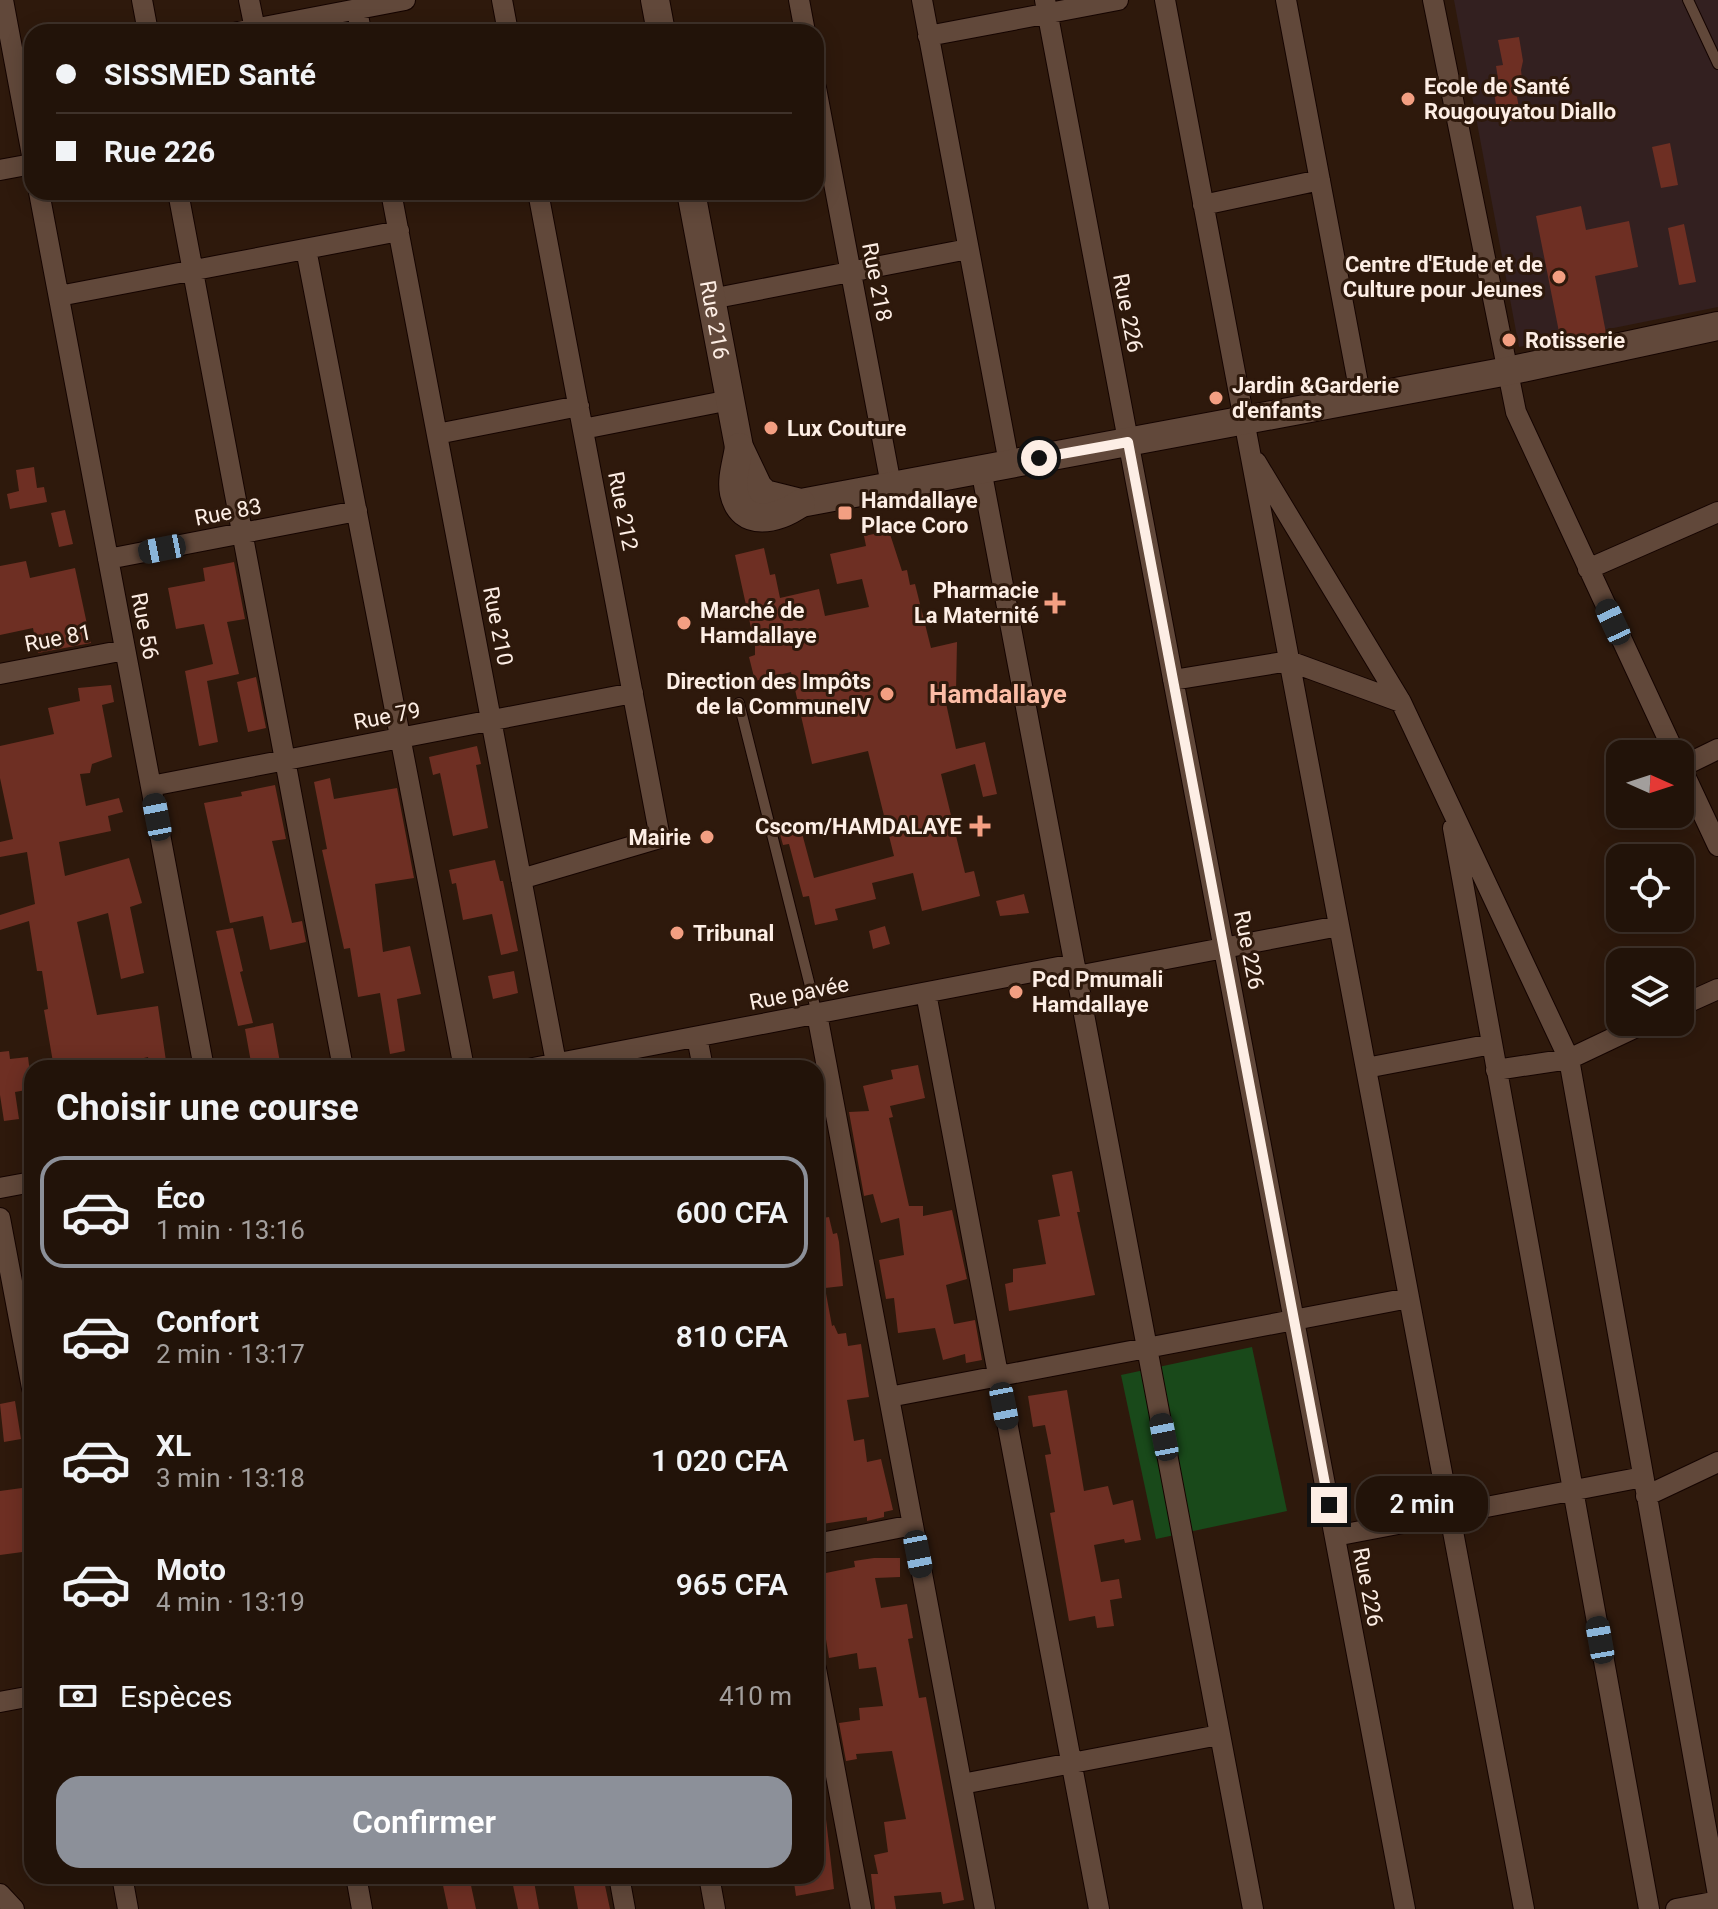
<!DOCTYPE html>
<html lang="fr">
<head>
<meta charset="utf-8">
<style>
	:root { --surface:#221309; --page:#2e2017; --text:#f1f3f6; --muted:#a29e9c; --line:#3f322a; --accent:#8c9099 }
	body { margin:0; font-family:Roboto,sans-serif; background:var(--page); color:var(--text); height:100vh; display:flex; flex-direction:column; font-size:30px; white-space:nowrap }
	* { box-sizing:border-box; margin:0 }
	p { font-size:26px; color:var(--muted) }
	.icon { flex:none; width:44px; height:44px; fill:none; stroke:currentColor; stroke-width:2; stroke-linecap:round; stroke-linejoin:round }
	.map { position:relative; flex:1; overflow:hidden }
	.drawer { position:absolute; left:24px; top:1060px; width:800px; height:824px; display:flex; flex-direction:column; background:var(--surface); border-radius:24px; box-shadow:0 4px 20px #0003,0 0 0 2px var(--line) }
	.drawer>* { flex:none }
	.hud { position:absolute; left:24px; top:24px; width:800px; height:176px; border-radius:24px; box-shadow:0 4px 20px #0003,0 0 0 2px var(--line); display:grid; align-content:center; height:176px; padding:0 32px; background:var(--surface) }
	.needle { width:52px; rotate:93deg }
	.buttons { position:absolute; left:1606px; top:740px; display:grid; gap:16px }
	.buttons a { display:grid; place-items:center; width:88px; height:88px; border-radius:16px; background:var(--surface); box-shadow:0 4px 20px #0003,0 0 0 2px var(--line); font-size:40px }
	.end { position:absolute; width:36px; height:36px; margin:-18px; border:10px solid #fdeee5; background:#111; box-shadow:0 0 0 4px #111 }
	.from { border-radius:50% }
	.bubble { position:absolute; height:56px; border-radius:24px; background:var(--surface); box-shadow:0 4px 20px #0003,0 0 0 2px var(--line); font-size:26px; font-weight:600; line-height:56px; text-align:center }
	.car { position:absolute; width:24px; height:48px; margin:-24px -12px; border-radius:10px; box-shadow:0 0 6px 2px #0007; background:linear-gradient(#222 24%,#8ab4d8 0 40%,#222 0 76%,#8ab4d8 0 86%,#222 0) }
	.hud b { display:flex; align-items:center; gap:28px; height:76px; font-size:30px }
	.hud b+b { border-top:2px solid var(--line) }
	.hud i { width:20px; height:20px; background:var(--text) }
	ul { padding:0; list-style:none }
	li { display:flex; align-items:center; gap:24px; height:112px; margin:0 16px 12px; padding:0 16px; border:4px solid transparent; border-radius:24px }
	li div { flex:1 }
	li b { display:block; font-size:30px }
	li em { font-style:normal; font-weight:600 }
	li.current { border-color:var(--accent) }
	li>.icon { width:72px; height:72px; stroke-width:1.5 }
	h2 { padding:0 32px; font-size:36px; line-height:96px }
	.pay { display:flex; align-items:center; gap:20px; height:88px; padding:0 32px; font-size:30px }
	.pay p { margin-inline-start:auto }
	.cta { display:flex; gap:16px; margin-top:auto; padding:16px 32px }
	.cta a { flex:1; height:92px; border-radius:24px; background:var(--accent); color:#fff; font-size:32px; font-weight:600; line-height:92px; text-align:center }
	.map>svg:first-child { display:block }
	.education { fill:#332020 }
	.green { fill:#19491a }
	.building { fill:#6e2f23 }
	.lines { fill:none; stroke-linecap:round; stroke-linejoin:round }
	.lane-casing { stroke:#150400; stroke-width:12 }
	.street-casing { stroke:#150400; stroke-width:22 }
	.secondary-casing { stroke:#150400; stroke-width:30 }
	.lane { stroke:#61483a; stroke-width:10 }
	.street { stroke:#61483a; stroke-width:20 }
	.secondary { stroke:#61483a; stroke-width:28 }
	.route { stroke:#fdeee5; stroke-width:10 }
	.poi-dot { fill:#f39f82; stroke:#2e190c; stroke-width:3 }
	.labels { text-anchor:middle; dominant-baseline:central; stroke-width:6; stroke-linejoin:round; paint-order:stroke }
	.poi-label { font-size:22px; font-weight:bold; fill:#fdeee5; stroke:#2e190c; text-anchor:start }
	.street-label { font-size:22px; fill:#fdeee5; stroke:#2e190c }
	.quarter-label { font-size:26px; font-weight:bold; fill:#fcbda6; stroke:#2e190c }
</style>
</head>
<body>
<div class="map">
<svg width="1718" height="1909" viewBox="0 0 1718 1909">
	<rect width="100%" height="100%" fill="#2e190c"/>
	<!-- education -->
	<path class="education" d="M1454,0H1718V307L1519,347Z"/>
	<!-- green -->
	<path class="green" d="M1252,1347L1287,1511L1156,1539L1121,1375Z"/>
	<!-- building -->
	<path class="building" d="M1519,37L1523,61L1521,70L1523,89L1517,97L1521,119L1499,123L1494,92L1500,91L1496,66L1503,65L1498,40Z
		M1670,143L1678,185L1661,188L1652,147Z
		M1581,206L1586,230L1629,221L1638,267L1595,276L1606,333L1561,342L1536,216Z
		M1684,224L1696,282L1679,285L1668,228Z
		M34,467L37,488L44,487L47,502L10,509L7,494L19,491L16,470Z
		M65,510L73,544L59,547L51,513Z
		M889,531L902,571L907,570L910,585L915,584L931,648L957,642L956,691L944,694L956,749L985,742L997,794L983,797L975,764L941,774L965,873L974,871L980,896L922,911L913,873L872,883L876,899L835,909L838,920L815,925L809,896L803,897L789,844L783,845L778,827L799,822L814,878L894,856L868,751L812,764L791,672L755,681L749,657L755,655V646L735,555L764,548L770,575L775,574L780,598L819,589L825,616L869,607L862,579L837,584L830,554L866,546L864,536Z
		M26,561L30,578L75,568L91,643L38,653L33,628L0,635V566Z
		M234,562L245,619L227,622L239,674L207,681L218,742L199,746L185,671L213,664L204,624L176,629L168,588L205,581L203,568Z
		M256,677L266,728L248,732L237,682Z
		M111,685L114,702L102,705L112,757L92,764L90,773L80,774L86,806L119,798L123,812L108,816L111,831L59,842L65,876L129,858L142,903L130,907L144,973L121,979L108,913L77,922L97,1015L158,1006L167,1068H150L148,1057L111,1066L112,1068H54L44,1010L48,1009L42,971H37L29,921L0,930V915L35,904L27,852L0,857V842L13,839L0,778V746L54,734L48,708L80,701L78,688Z
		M477,746L481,764L476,765L488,828L453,836L440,773L433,775L429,757Z
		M330,778L334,799L397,788L414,878L375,884L383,952L410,946L421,994L397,999L405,1051L390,1054L380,993L358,997L350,948L344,949L322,850L327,849L314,782Z
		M275,785L286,839L272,841L292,923L302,921L306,942L270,950L263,916L230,923L204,803L242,796L241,792Z
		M495,860L500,881H503L518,951L501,955L492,914L463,920L456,883L452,884L449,870Z
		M1024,894L1029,913L1000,916L996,901Z
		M885,926L890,944L873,949L869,931Z
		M233,928L243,971L240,972L253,1023L238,1026L216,931Z
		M514,971L518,993L493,999L488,976Z
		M273,1023L281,1068H252L245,1029Z
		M9,1051L10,1059L28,1057L32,1089L15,1092L19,1119L4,1121L0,1095V1052Z
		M918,1065L925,1098L890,1106L893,1117L889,1118L909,1206H923V1216L952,1210L967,1279L946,1285L954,1324L975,1320L982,1360L966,1363L965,1354L943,1360L935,1328L898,1333L894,1298L886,1299L879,1260L904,1255L899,1218L881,1223L873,1194L864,1196L849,1112L869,1111L863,1086L893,1079L891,1070Z
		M1072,1171L1080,1212H1077L1095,1295L1009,1311L1005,1284L1013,1282V1269L1046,1264L1038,1220L1060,1216L1052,1175Z
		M829,1217L833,1234L837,1233L839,1242L843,1286L825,1288L832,1326L834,1325L838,1334L846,1333L848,1346L861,1344L869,1397L847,1400L854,1441L864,1439L867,1462L881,1459L893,1510L884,1512V1517L867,1521V1517L816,1525V1219Z
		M1067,1390L1084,1491L1108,1486L1113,1505L1133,1500L1141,1540L1125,1543L1124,1539L1094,1545L1101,1582L1119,1579L1122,1598L1110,1600L1114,1626L1097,1628L1095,1616L1069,1621L1050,1513L1055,1512L1045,1455L1051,1454L1045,1425L1033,1427L1028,1396Z
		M15,1401L21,1439L4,1442L0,1404Z
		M22,1488L30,1551L0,1555V1491Z
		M874,1558H900V1577L875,1578L881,1608L907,1604L913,1638L908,1639L919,1698L926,1697L964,1900L943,1904L941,1892L894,1896L896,1909H875L871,1874H878L874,1855L888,1852L884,1822L906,1819L892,1751L856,1754L857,1759L846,1761L839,1723L860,1720L859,1708L883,1706L876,1667L859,1669L857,1653L829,1658L816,1578V1575L855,1567L854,1561Z
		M826,1819L834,1889L796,1896L793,1876H816V1820Z
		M441,1876H469L476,1909H448Z
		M511,1876H533L539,1909H518Z
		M572,1876H603L610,1909H578Z"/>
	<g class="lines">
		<!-- lane casing -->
		<g class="lane-casing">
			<path id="lane" d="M1688,0L1718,64
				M739,703L817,1014"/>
		</g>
		<!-- street casing -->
		<g class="street-casing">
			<path id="street" d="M3,0L32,155
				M142,0L148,32
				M249,0L255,29
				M502,0L508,32
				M799,0L805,32
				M922,0L1009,463
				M1045,0L1405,1909
				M1165,0L1524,1909
				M1286,0L1361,399
				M1433,0L1516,412L1675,754
				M357,9L361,32
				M238,32L405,0
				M928,36L1118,0
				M816,88L891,485
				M0,170L32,164
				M39,192L204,1068
				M178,192L343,1068
				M391,192L557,1068
				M1203,205L1320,180
				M306,249L464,1068
				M59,296L399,231
				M711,299L968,249
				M583,429L730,400
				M437,434L579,406
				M1256,462L1401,702L1569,1059L1718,1895
				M981,469L1253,1909
				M108,559L357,511
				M1588,569L1718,512
				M0,674L125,650
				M1173,680L1289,661L1401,702
				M1680,765L1718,846
				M1681,767L1718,749
				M151,786L633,693
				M1453,828L1649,1909
				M521,879L660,838L538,192
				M1077,976L1339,926
				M926,993L1099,1909
				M1680,1006L1718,989
				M817,1014L985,1909
				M697,1037L703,1068
				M533,1068L1074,964
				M1366,1068L1492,1044
				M1496,1070L1569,1059L1647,1022
				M0,1188L32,1182
				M0,1218L32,1388
				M889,1397L1409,1298
				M1646,1496L1718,1462
				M1335,1536L1643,1477
				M816,1544L913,1525
				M816,1669L861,1909
				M0,1702L32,1696
				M962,1784L1219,1735
				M122,1876L128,1909
				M356,1876L362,1909
				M619,1876L625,1909
				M709,1876L715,1909
				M0,1894L14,1909
				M1676,1909L1718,1901"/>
		</g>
		<!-- secondary casing -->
		<g class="secondary-casing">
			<g id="secondary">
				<path d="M655,0L661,32"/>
				<path id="s1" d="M691,192L739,447L758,487L765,494L801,503L1508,371L1718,326"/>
				<path d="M739,447C737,462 731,478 734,493C742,529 778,519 801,503"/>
			</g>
		</g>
		<!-- lane -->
		<use href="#lane" class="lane"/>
		<!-- street -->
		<use href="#street" class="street"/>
		<!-- secondary -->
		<use href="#secondary" class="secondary"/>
	</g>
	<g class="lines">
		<!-- route -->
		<path class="route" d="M1039,458L1128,442L1329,1505"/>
	</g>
	<!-- markers -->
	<g class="poi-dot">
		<circle cx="1408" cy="99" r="8"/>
		<circle cx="1559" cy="277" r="8"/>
		<circle cx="1509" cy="340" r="8"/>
		<circle cx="1216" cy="398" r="8"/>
		<circle cx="771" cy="428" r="8"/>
		<rect x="837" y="505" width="16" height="16" rx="4"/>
		<path d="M1051 591h8v8h8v8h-8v8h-8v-8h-8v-8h8z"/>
		<circle cx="684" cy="623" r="8"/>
		<circle cx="887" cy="694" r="8"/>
		<path d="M976 814h8v8h8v8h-8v8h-8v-8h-8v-8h8z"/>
		<circle cx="707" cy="837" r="8"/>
		<circle cx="677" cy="933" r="8"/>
		<circle cx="1016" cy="992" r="8"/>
	</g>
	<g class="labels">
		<!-- poi labels -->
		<g class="poi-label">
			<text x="1424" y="86">Ecole de Santé<tspan x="1424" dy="25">Rougouyatou Diallo</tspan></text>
			<text x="1543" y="264" text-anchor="end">Centre d'Etude et de<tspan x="1543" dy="25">Culture pour Jeunes</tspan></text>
			<text x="1525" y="340">Rotisserie</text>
			<text x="1232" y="385">Jardin &amp;Garderie<tspan x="1232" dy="25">d'enfants</tspan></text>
			<text x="787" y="428">Lux Couture</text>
			<text x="861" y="500">Hamdallaye<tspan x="861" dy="25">Place Coro</tspan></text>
			<text x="1039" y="590" text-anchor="end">Pharmacie<tspan x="1039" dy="25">La Maternité</tspan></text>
			<text x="700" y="610">Marché de<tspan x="700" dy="25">Hamdallaye</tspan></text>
			<text x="871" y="681" text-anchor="end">Direction des Impôts<tspan x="871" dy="25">de la CommuneIV</tspan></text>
			<text x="962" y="826" text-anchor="end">Cscom/HAMDALAYE</text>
			<text x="691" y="837" text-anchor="end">Mairie</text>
			<text x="693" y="933">Tribunal</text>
			<text x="1032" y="979">Pcd Pmumali<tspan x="1032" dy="25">Hamdallaye</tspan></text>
		</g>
		<!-- street labels -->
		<g class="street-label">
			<text transform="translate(877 282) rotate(79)">Rue 218</text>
			<text transform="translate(1128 313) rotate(79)">Rue 226</text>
			<text stroke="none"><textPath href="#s1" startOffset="130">Rue 216</textPath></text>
			<text transform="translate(623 511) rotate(79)">Rue 212</text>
			<text transform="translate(228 512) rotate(-11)">Rue 83</text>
			<text transform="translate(145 626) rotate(79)">Rue 56</text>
			<text transform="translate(498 626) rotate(79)">Rue 210</text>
			<text transform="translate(58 638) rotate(-11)">Rue 81</text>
			<text transform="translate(387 716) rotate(-11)">Rue 79</text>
			<text transform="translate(1249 950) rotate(79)">Rue 226</text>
			<text transform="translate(799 993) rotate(-11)">Rue pavée</text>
			<text transform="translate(1368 1587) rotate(79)">Rue 226</text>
		</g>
		<!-- quarter labels -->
		<g class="quarter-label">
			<text x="998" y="694">Hamdallaye</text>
		</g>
	</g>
</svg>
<div class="buttons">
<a><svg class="needle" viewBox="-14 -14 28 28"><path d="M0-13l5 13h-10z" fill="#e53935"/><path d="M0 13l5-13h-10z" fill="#a29e9c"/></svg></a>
<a><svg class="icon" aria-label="locate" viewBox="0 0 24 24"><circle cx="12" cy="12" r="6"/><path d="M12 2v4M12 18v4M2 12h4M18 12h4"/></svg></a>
<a><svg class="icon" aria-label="layers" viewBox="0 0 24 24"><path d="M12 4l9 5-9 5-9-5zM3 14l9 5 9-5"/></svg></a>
</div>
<i class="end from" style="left:1039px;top:458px"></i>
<i class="end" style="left:1329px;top:1505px"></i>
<div class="bubble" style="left:1356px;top:1476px;width:132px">2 min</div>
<i class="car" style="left:162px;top:549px;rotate:259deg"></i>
<i class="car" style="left:1613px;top:622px;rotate:335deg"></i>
<i class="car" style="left:157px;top:817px;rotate:349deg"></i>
<i class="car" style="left:1004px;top:1406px;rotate:169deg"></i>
<i class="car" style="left:1164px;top:1437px;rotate:349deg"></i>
<i class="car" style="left:918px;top:1554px;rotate:169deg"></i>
<i class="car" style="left:1600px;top:1640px;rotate:350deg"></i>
<div class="hud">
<b><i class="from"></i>SISSMED Santé</b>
<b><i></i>Rue 226</b>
</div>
<section class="drawer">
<h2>Choisir une course</h2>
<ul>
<li class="current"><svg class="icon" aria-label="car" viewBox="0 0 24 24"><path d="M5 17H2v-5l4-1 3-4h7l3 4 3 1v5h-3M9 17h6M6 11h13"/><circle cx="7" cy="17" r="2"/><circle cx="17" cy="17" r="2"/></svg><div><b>Éco</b><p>1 min · 13:16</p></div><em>600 CFA</em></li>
<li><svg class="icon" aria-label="car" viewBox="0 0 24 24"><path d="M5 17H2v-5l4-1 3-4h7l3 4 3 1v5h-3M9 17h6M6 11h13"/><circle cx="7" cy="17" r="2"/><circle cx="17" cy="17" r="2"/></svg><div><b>Confort</b><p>2 min · 13:17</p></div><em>810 CFA</em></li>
<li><svg class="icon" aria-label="car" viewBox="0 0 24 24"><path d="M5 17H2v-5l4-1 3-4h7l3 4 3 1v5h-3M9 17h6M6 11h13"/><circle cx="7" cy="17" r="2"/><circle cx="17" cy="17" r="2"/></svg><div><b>XL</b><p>3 min · 13:18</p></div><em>1 020 CFA</em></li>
<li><svg class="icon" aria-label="car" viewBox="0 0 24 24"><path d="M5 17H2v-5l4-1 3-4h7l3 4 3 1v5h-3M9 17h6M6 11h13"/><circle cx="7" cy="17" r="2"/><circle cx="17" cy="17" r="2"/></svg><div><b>Moto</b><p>4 min · 13:19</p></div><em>965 CFA</em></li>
</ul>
<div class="pay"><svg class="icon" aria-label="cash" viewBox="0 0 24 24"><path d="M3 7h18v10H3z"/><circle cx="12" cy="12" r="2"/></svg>Espèces<p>410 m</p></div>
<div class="cta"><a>Confirmer</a></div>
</section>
</div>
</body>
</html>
